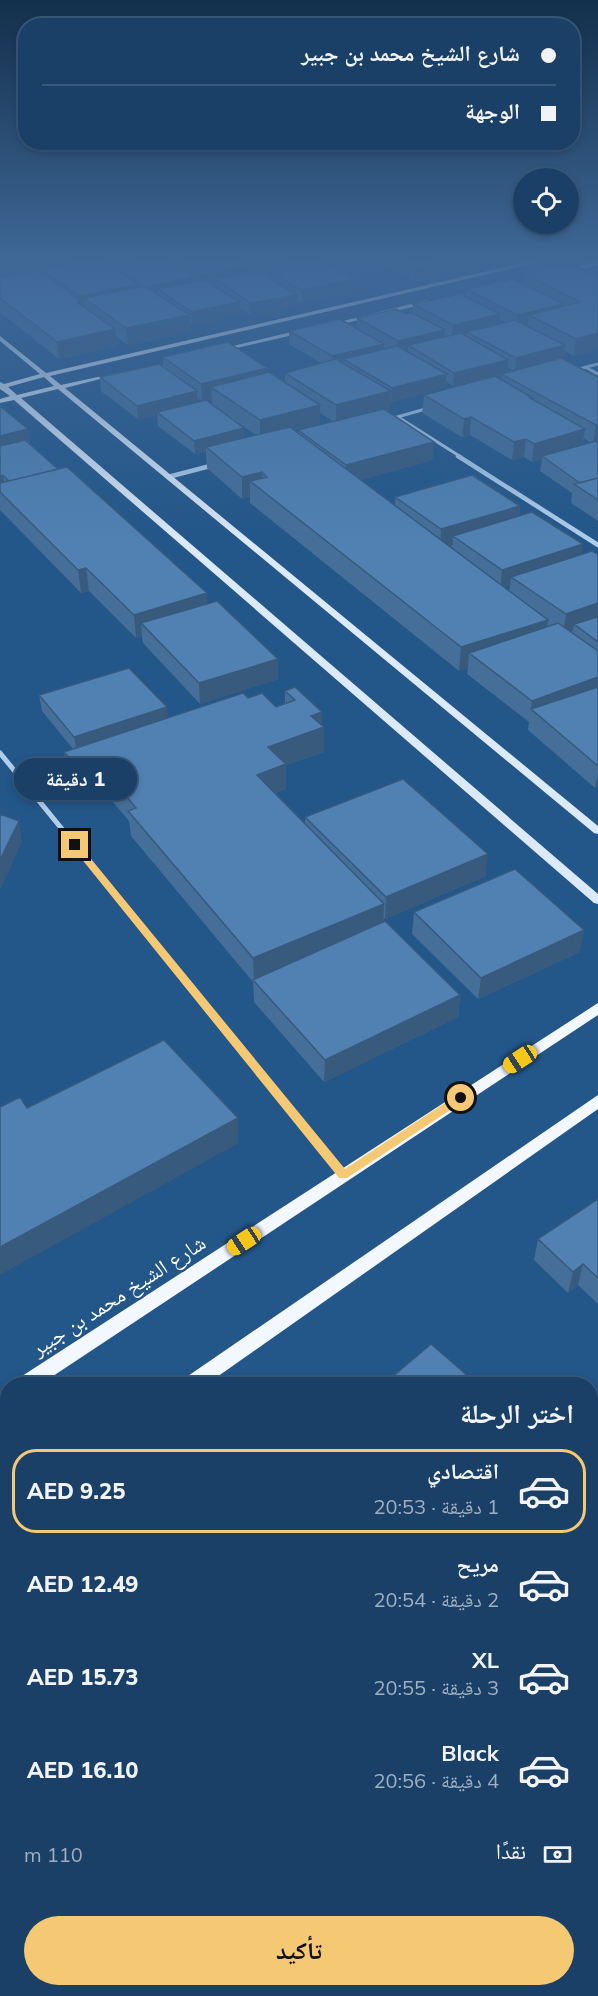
<!DOCTYPE html>
<html lang="ar">
<head>
<meta charset="utf-8">
<style>
	:root { --surface:#1a4067; --page:#274b70; --text:#f1f3f6; --muted:#9fafc0; --line:#38597b; --accent:#f5c873 }
	body { margin:0; font-family:Mulish,"Noto Naskh Arabic",sans-serif; background:var(--page); color:var(--text); direction:rtl; height:100vh; display:flex; flex-direction:column; font-size:22px; white-space:nowrap }
	* { box-sizing:border-box; margin:0 }
	p { font-size:20px; color:var(--muted) }
	.icon { flex:none; width:33px; height:33px; fill:none; stroke:currentColor; stroke-width:2; stroke-linecap:round; stroke-linejoin:round }
	.map { position:relative; flex:1; overflow:hidden; direction:ltr }
	.drawer { position:absolute; left:0px; top:1377px; width:598px; height:620px; display:flex; flex-direction:column; background:var(--surface); border-radius:24px 24px 0 0; box-shadow:0 3px 9px #0003,0 0 0 2px var(--line); direction:rtl }
	.drawer>* { flex:none }
	.hud { position:absolute; left:18px; top:18px; width:562px; height:132px; border-radius:24px; box-shadow:0 3px 9px #0003,0 0 0 2px var(--line); direction:rtl; display:grid; align-content:center; height:132px; padding:0 24px; background:var(--surface) }
	.controls { position:absolute; left:513px; top:168px; display:grid; gap:12px }
	.controls a { display:grid; place-items:center; width:66px; height:66px; border-radius:50%; background:var(--surface); box-shadow:0 3px 9px #0003,0 0 0 2px var(--line); font-size:30px }
	.end { position:absolute; width:27px; height:27px; margin:-14px; border:8px solid #f5c873; background:#111; box-shadow:0 0 0 3px #111 }
	.from { border-radius:50% }
	.bubble { position:absolute; height:42px; border-radius:21px; background:var(--surface); box-shadow:0 3px 9px #0003,0 0 0 2px var(--line); font-size:20px; font-weight:800; line-height:42px; text-align:center; direction:rtl }
	.car { position:absolute; width:18px; height:36px; margin:-18px -9px; border-radius:8px; box-shadow:0 0 4px 2px #0007; background:linear-gradient(#f5c518 24%,#345 0 40%,#f5c518 0 76%,#345 0 86%,#f5c518 0) }
	.hud b { display:flex; align-items:center; gap:21px; height:57px; font-size:22px }
	.hud b+b { border-top:2px solid var(--line) }
	.hud i { width:15px; height:15px; background:var(--text) }
	ul { padding:0; list-style:none }
	li { display:flex; align-items:center; gap:18px; height:84px; margin:0 12px 9px; padding:0 12px; border:3px solid transparent; border-radius:24px }
	li div { flex:1 }
	li b { display:block; font-size:22px }
	li em { font-style:normal; font-weight:800 }
	li.active { border-color:var(--accent) }
	li>.icon { width:54px; height:54px; stroke-width:1.5 }
	h2 { padding:0 24px; font-size:27px; line-height:72px }
	.pay { display:flex; align-items:center; gap:15px; height:66px; padding:0 24px; font-size:22px }
	.pay p { margin-inline-start:auto }
	.cta { display:flex; gap:12px; margin-top:auto; padding:12px 24px }
	.cta a { flex:1; height:69px; border-radius:36px; background:var(--accent); color:#111; font-size:24px; font-weight:800; line-height:69px; text-align:center }
	.map>svg:first-child { display:block }
	.lines { fill:none; stroke-linecap:round; stroke-linejoin:round }
	.street-far4 { stroke:#b0cdea; stroke-width:3 }
	.street-far3 { stroke:#b0cdea; stroke-width:4.5 }
	.street-far2 { stroke:#b0cdea; stroke-width:5 }
	.street-far1 { stroke:#b0cdea; stroke-width:7 }
	.street { stroke:#b0cdea; stroke-width:9 }
	.secondary { fill:#dbe9f8; fill-rule:evenodd }
	.primary { fill:#f3f8fe; fill-rule:evenodd }
	.wall { fill:#456f99; fill-rule:evenodd }
	.shaded-wall { fill:#385a7d }
	.building { fill:#5081b2; stroke:#385a7d; stroke-width:1.5 }
	.route { fill:#f5c873 }
	.labels { text-anchor:middle; dominant-baseline:central; stroke-width:4.5; stroke-linejoin:round; paint-order:stroke }
	.street-label { font-size:21px; fill:#fff; stroke:#235689 }
</style>
</head>
<body>
<div class="map">
<svg width="598" height="1996" viewBox="0 0 598 1996">
	<rect width="100%" height="100%" fill="#235689"/>
	<g class="lines">
		<!-- street-far4 -->
		<path class="street-far4" d="M585,367L598,374
			M575,370L598,364
			M398,417L461,457
			M390,419L429,408"/>
		<!-- street-far3 -->
		<path class="street-far3" d="M458,456L598,545
			M168,477L214,465"/>
		<!-- street-far2 -->
		<path class="street-far2" d="M0,753L229,1034"/>
		<!-- street-far1 -->
		<path class="street-far1" d="M227,1033L343,1175"/>
		<!-- street -->
		<path class="street" d="M591,1714L598,1707
			M591,1852L598,1860
			M314,1996L321,1989"/>
		<!-- secondary -->
		<path class="secondary" d="M531,261H544L50,376L61,385L116,373V375L65,388L598,826V834L594,833L58,389L21,398L598,894V904L594,903L14,400L0,403V399L10,396L0,389V382L4,384L40,374L0,341V336L46,373ZM44,377L54,386L17,395L8,387Z
			M598,261V265L564,273L561,271Z
			M427,300L429,303L330,327L327,325Z
			M304,329L306,330V332L219,352L216,350Z"/>
		<!-- primary -->
		<path class="primary" d="M598,1003V1015L41,1384H17L19,1378Z
			M598,1095V1109L207,1384H183L185,1378Z
			M8,1388V1408L0,1411V1392Z
			M8,1504V1526L0,1529V1507Z"/>
	</g>
	<!-- wall -->
	<path class="wall" d="M0,261H43V266L9,272L5,270L0,271Z
		M54,261H105L111,266L133,261H334L325,263L355,279L354,291L302,303L297,300V307L252,316L240,308V315L192,324L190,323L191,332L128,345L116,337L117,346L59,359L0,312V277L40,272V268L58,265Z
		M376,261H503L465,270L459,267L458,272L414,281Z
		M525,274L598,276V350L574,356L565,351L564,358L562,359L598,377V521L571,503L572,493L540,471L542,459L532,462L524,457L512,460L470,435L462,437L422,413L424,395L501,380V375L453,386L447,382L446,387L391,402L390,401V409L386,410L433,460L360,480L395,505V497L520,506L519,516L581,554H598V787L595,788L528,730L529,722L467,674L468,668L459,671L250,503V497L242,499L207,468L206,452L195,454L158,426L157,415L138,419L101,391L100,377L163,367V357L267,373L285,382V373L321,363L289,344V331L357,329V318L406,314L413,313V304L466,297L467,289L524,284ZM499,319L504,321L506,322L499,324ZM507,367L514,371L507,372ZM198,399L202,401L212,399V404L198,403ZM215,407L256,435L244,438ZM320,413L333,421L298,430V433L293,430L320,423ZM584,438L591,443L583,445ZM510,586L509,591L505,588Z
		M0,406L28,429L30,444L207,604L278,679L200,704L143,643L142,636L136,638L89,591L81,593L0,510Z
		M285,691L322,726L324,752L286,765V789L275,793L305,823V817L486,876L385,919L384,918L383,922L460,995L458,1017L324,1082L254,1002L253,982L131,836L129,821L96,782L77,788L68,776L64,752L73,749L42,711L39,695L167,707V718L248,698L276,707L285,703Z
		M414,912L580,952L478,999L412,934Z
		M598,1199V1304L578,1285L568,1293L534,1260L538,1239Z"/>
	<!-- shaded-wall -->
	<path class="shaded-wall" d="M0,261H4L5,270L0,271Z
		M8,261H43V266L9,272Z
		M61,261H91L62,267Z
		M254,261H297L261,267V272L252,274V262Z
		M450,261H459L458,272L414,281V269Z
		M465,261H503L465,270Z
		M248,266L249,278L215,279V284L201,287L200,275Z
		M194,277L195,289H158L159,296L144,287Z
		M355,279L354,291L302,303V290Z
		M141,284L142,301L84,298L85,312L77,302L79,301V296Z
		M297,295V307L252,316L251,303Z
		M240,302V315L192,324L191,312Z
		M564,304L563,317L529,315L528,325L515,328L517,315Z
		M500,314L499,327L466,332V335L452,338L453,325Z
		M190,315L191,332L128,345L126,328Z
		M115,329L117,346L59,359L57,342Z
		M445,330L444,343L408,345V352L397,354L398,341Z
		M598,333V350L574,356L576,339Z
		M384,344L383,357L343,359V367L332,369V356Z
		M565,345L564,358L515,371L516,358Z
		M508,360L507,373L453,386L454,373Z
		M267,368L268,386L211,387L212,399L202,401L201,384Z
		M447,374L446,387L391,402L392,388Z
		M197,391L198,405L157,412V415L138,419L137,406Z
		M391,391L390,409L336,423V405Z
		M320,405V423L260,438V420Z
		M471,417L470,435L462,437L464,419Z
		M596,425H598V442L593,444Z
		M244,428L245,442L206,447V452L195,454L194,441Z
		M28,429L30,447L0,455V436Z
		M585,429L582,447L542,456V459L532,462L534,444Z
		M526,439L524,457L512,460L514,442Z
		M434,442L433,460L345,484L346,465Z
		M262,472V490L250,481V497L242,499V477Z
		M3,475L5,490L0,491V476Z
		M520,506L517,525L453,536V545L440,549L441,529Z
		M583,544L580,563L511,577L510,586L500,590L502,570Z
		M86,568L89,591L81,593L78,570Z
		M207,593L208,616L141,623L142,636L136,638L134,615Z
		M598,603V622L574,624L573,631L563,635L566,614Z
		M548,620L544,643L469,653L468,668L459,671L461,647Z
		M278,659V679L200,704L199,683Z
		M598,677V697L531,709L529,722L532,701Z
		M167,707L168,723L77,753L74,737Z
		M322,712V728L324,727V752L286,765V789L257,799V775L268,747L311,716Z
		M93,757L96,782L77,788L74,763Z
		M598,773V787L595,788Z
		M19,821L22,842L0,891V860Z
		M488,854L486,876L385,919L386,897Z
		M384,904L383,929L254,980L253,958Z
		M584,930L580,952L478,999L481,978Z
		M460,995L458,1017L324,1082L325,1060Z
		M238,1118L239,1143L0,1275V1247Z
		M583,1264L578,1285L568,1293L573,1272Z
		M598,1545V1556L591,1564V1552Z
		M8,1845V1864L0,1870V1851Z
		M0,1928L8,1943V1947L0,1931Z
		M124,1989H141L133,1996H116Z"/>
	<!-- building -->
	<path class="building" d="M76,261H105L141,284L79,296L40,268Z
		M133,261H169L194,277L145,287L142,286L111,266Z
		M179,261H242L248,266L200,275Z
		M287,261H322L355,279L302,290L261,267Z
		M400,261H450L414,269Z
		M571,264L598,276V333L576,339L529,315L580,302L525,274Z
		M38,270L81,301L77,302L115,329L57,342L0,298V277Z
		M259,271L297,295L251,303L215,279Z
		M513,279L564,304L517,315L467,289Z
		M205,280L240,302L191,312L158,289Z
		M144,286L190,315L126,328L84,298Z
		M460,294L500,314L453,325L413,304Z
		M396,309L406,314L413,313L445,330L398,341L357,318Z
		M340,319L384,344L332,356L289,331Z
		M515,320L565,345L516,358L466,332Z
		M461,333L508,360L454,373L408,345Z
		M228,342L267,368L201,384L163,357Z
		M397,346L447,374L392,388L343,359Z
		M561,358L598,377V425H596L501,374Z
		M336,359L391,391L336,405L285,373Z
		M159,364L197,391L137,406L100,377Z
		M269,372L320,405L260,420L211,387Z
		M495,376L533,398H530L585,429L534,444L526,439L514,442L471,417L464,419L424,395Z
		M206,400L244,428L194,441L157,412Z
		M0,406L28,429L0,436Z
		M384,409L434,442L346,465L298,430Z
		M290,427L548,620L461,647L250,481L267,477L262,472L242,477L206,447Z
		M25,440L58,469L9,481L3,475L0,476V446Z
		M596,441L598,443V478L580,483L542,456Z
		M67,467L207,593L134,615L86,568L78,570L0,492V483Z
		M472,475L520,506L441,529L395,497Z
		M598,478V500L574,484Z
		M532,512L583,544L502,570L453,536Z
		M592,551L598,554V603L566,614L511,577Z
		M217,601L278,659L199,683L141,623Z
		M598,617V642L574,624Z
		M558,623L598,651V677L532,701L469,653Z
		M129,668L167,707L74,737L39,695Z
		M295,687L322,712L311,716L324,727L268,747L286,764L257,775L384,904L253,958L128,811L136,808L93,757L74,763L64,752L243,693L248,698L262,693L276,707L295,700L285,691Z
		M598,687V766L531,709Z
		M403,779L488,854L386,897L305,817Z
		M0,814L19,821L0,860Z
		M515,869L584,930L481,978L414,912Z
		M385,921L460,995L325,1060L253,980Z
		M164,1040L238,1118L0,1247V1107L20,1097L27,1108Z
		M598,1199V1278L583,1264L573,1272L538,1239Z
		M431,1344L477,1384H384Z
		M591,1476L598,1483V1545L591,1552Z
		M8,1651V1845L0,1851V1656Z
		M0,1931L8,1947V1989H28L32,1996H0Z
		M113,1989H124L116,1996Z
		M458,1989H531L536,1996H451Z"/>
	<!-- sky -->
	<linearGradient id="sky" x2="0" y2="1"><stop stop-color="#132f4b"/><stop offset="0.48" stop-color="#3f6897"/><stop offset="1" stop-color="#3f6897" stop-opacity="0"/></linearGradient>
	<rect width="598" height="541" fill="url(#sky)"/>
	<!-- route -->
	<path class="route" d="M72,843H78L345,1169L457,1095H464V1101L347,1178H339L72,847Z"/>
	<g class="labels">
		<!-- street labels -->
		<g class="street-label">
			<text transform="translate(118 1295) rotate(-33)">شارع الشيخ محمد بن جبير</text>
		</g>
	</g>
</svg>
<div class="controls">
<a><svg class="icon" aria-label="locate" viewBox="0 0 24 24"><circle cx="12" cy="12" r="6"/><path d="M12 2v4M12 18v4M2 12h4M18 12h4"/></svg></a>
</div>
<i class="end from" style="left:461px;top:1098px"></i>
<i class="end" style="left:75px;top:845px"></i>
<div class="bubble" style="left:14px;top:758px;width:123px">1 دقيقة</div>
<i class="car" style="left:520px;top:1059px;rotate:237deg"></i>
<i class="car" style="left:244px;top:1241px;rotate:237deg"></i>
<div class="hud">
<b><i class="from"></i>شارع الشيخ محمد بن جبير</b>
<b><i></i>الوجهة</b>
</div>
<section class="drawer">
<h2>اختر الرحلة</h2>
<ul>
<li class="active"><svg class="icon" aria-label="car" viewBox="0 0 24 24"><path d="M5 17H2v-5l4-1 3-4h7l3 4 3 1v5h-3M9 17h6M6 11h13"/><circle cx="7" cy="17" r="2"/><circle cx="17" cy="17" r="2"/></svg><div><b>اقتصادي</b><p>1 دقيقة · 20:53</p></div><em>AED 9.25</em></li>
<li><svg class="icon" aria-label="car" viewBox="0 0 24 24"><path d="M5 17H2v-5l4-1 3-4h7l3 4 3 1v5h-3M9 17h6M6 11h13"/><circle cx="7" cy="17" r="2"/><circle cx="17" cy="17" r="2"/></svg><div><b>مريح</b><p>2 دقيقة · 20:54</p></div><em>AED 12.49</em></li>
<li><svg class="icon" aria-label="car" viewBox="0 0 24 24"><path d="M5 17H2v-5l4-1 3-4h7l3 4 3 1v5h-3M9 17h6M6 11h13"/><circle cx="7" cy="17" r="2"/><circle cx="17" cy="17" r="2"/></svg><div><b>XL</b><p>3 دقيقة · 20:55</p></div><em>AED 15.73</em></li>
<li><svg class="icon" aria-label="car" viewBox="0 0 24 24"><path d="M5 17H2v-5l4-1 3-4h7l3 4 3 1v5h-3M9 17h6M6 11h13"/><circle cx="7" cy="17" r="2"/><circle cx="17" cy="17" r="2"/></svg><div><b>Black</b><p>4 دقيقة · 20:56</p></div><em>AED 16.10</em></li>
</ul>
<div class="pay"><svg class="icon" aria-label="cash" viewBox="0 0 24 24"><path d="M3 7h18v10H3z"/><circle cx="12" cy="12" r="2"/></svg>نقدًا<p>110 m</p></div>
<div class="cta"><a>تأكيد</a></div>
</section>
</div>
</body>
</html>
